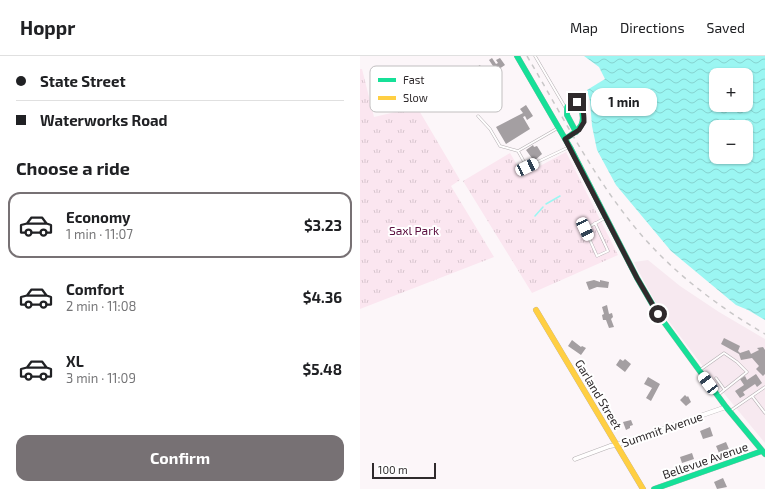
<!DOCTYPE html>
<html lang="en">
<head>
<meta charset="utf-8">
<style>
	:root { --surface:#fff; --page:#f2f2f2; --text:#202124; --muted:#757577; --line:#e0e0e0; --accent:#777174 }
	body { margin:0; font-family:"Exo 2",sans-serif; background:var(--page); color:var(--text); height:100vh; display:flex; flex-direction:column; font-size:15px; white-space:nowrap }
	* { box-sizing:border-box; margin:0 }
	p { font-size:13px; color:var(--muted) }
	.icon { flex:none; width:22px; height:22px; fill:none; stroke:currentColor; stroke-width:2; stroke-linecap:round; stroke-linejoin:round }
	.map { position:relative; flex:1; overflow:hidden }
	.drawer { display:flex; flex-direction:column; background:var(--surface); width:360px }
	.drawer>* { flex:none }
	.hud { display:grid; align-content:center; height:88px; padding:0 16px; background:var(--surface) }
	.fabs { position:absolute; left:349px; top:12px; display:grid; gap:8px }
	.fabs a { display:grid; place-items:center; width:44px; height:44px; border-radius:8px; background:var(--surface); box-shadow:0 1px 3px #0004; font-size:20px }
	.scale { position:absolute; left:12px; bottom:10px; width:64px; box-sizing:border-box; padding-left:4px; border:2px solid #2f2a2c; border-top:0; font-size:11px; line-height:14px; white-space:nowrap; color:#2f2a2c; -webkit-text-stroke:3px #fff; paint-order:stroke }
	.end { position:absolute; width:18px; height:18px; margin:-9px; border:5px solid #2f2a2c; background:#fff; box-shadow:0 0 0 2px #fff }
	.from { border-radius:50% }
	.bubble { position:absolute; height:28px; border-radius:12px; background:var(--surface); box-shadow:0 1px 3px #0004; font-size:13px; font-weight:700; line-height:28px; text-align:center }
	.car { position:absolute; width:12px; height:24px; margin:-12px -6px; border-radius:5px; box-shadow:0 0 3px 1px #0007; background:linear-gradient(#fff 24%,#345 0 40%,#fff 0 76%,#345 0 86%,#fff 0) }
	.hud b { display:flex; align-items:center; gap:14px; height:38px; font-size:15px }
	.hud b+b { border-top:1px solid var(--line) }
	.hud i { width:10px; height:10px; background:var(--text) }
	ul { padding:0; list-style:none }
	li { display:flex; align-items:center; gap:12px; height:66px; margin:0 8px 6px; padding:0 8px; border:2px solid transparent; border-radius:12px }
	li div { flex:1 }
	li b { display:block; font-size:15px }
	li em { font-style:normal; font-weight:700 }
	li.active { border-color:var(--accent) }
	li>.icon { width:36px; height:36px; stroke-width:1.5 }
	h2 { padding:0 16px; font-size:18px; line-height:48px }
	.action { display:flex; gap:8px; margin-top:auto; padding:8px 16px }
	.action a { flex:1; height:46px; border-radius:12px; background:var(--accent); color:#fff; font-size:16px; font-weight:700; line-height:46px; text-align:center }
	header { display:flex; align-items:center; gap:24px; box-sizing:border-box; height:56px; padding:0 20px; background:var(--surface); border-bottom:1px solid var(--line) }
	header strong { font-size:19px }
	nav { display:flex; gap:22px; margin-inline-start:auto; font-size:14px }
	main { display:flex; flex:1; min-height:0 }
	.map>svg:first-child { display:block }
	.built { fill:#f7e9f0 }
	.grass { fill:url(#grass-tufts) }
	.water { fill:url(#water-waves); fill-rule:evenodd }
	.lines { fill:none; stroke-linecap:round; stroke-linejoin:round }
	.stream { stroke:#9bf6f2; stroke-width:1.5 }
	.building { fill:#a49fa2 }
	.lane-casing { stroke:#b4afb2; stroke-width:3 }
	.street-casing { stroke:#b4afb2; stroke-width:5 }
	.fast-casing { stroke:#b4afb2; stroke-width:6 }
	.slow-casing { stroke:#b4afb2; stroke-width:6 }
	.lane { stroke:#fffefe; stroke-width:2 }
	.street { stroke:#fffefe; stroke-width:4 }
	.fast { stroke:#16e098; stroke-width:5.5 }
	.slow { stroke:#ffcf43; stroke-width:5.5 }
	.rail { stroke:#c9c7c8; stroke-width:1.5; stroke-dasharray:5 5; stroke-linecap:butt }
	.route { stroke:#2f2a2c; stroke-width:5 }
	.labels { text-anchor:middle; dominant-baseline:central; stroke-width:4; stroke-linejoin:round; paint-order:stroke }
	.park-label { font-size:12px; fill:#5c1140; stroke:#fff }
	.street-label { font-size:12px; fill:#2f2a2c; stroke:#fff }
	.key { fill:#fff; stroke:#c1bfc0; stroke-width:1 }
	.key-label { font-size:11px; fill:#2f2a2c }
</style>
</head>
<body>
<header>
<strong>Hoppr</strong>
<nav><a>Map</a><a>Directions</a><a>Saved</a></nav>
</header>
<main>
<section class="drawer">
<div class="hud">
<b><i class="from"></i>State Street</b>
<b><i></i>Waterworks Road</b>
</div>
<h2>Choose a ride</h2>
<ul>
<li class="active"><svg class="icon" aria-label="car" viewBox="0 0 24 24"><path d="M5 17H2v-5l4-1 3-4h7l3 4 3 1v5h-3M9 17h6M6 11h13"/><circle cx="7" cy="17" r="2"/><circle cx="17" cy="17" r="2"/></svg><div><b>Economy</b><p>1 min · 11:07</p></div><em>$3.23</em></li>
<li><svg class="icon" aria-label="car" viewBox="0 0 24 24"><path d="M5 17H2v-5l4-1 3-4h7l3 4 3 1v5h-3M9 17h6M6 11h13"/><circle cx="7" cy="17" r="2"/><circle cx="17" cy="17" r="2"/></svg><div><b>Comfort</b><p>2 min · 11:08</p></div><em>$4.36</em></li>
<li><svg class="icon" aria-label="car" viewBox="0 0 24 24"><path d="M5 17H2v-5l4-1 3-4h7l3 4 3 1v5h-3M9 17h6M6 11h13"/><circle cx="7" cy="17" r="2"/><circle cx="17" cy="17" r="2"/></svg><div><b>XL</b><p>3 min · 11:09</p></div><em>$5.48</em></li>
</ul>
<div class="action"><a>Confirm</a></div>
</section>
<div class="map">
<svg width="405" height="433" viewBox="0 0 405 433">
	<defs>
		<pattern id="grass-tufts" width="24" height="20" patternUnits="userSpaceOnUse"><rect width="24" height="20" fill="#fbe6f0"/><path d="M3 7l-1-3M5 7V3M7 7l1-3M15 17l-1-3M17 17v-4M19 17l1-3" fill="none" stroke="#d7c5ce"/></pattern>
		<pattern id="water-waves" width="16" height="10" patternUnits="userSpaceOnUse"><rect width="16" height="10" fill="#9bf6f2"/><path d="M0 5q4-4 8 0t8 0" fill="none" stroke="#86d3d0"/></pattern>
	</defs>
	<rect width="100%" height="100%" fill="#fcf6f9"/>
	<!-- built -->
	<path class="built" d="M288,204L320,230L359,256L405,283V387L357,329L298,251L279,216L274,206Z"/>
	<!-- grass -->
	<path class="grass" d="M0,13H2L14,61L57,51L100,124L91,130L134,201L0,253Z
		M206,96L258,199L172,237L103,125L150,97L163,119Z"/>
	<!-- water -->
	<path class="water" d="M224,0H405V264L388,254L376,249L311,195L256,129L237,94L232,70L230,45L227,34L245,23L239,11ZM356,19H386V49H356ZM356,71H386V101H356Z"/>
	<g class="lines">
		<!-- stream -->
		<path class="stream" d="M186,148L200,140
			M175,160L183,151"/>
	</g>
	<!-- building -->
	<path class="building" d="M132,2L136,8L138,7L136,4L140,2L145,9L136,15L140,21L134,24L132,22L130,23L128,20L125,21L122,17L111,24L107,17L120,9L124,16L133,10L129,4Z
		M166,49L173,60L167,64L165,60L163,61L170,73L146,88L136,71L163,57L160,53Z
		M173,89L174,91L177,90L182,98L174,105L166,94Z
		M234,224L240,226V224L249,226L248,232L237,231L229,234L226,226Z
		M247,249L249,258L252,257L253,261L251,263L254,271L249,272L246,264H243L242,259L244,258L242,251Z
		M364,282L380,290L378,295L380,297L389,294L391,298L399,294L397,292L403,291L405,294V318L403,320L396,313L399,310L392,302L381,304L379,298L361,288Z
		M212,284L221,291L222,290L226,292L221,299L208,290Z
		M260,303L263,305L265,303L271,308L265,316L256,309Z
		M396,318L402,327L397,331L395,328L383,336L385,339L380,342L375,335L384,329L380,323L385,320L387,324Z
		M288,321L300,328L291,345L286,342L292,332L284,328Z
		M325,339L327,341L328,340L331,346L326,350L320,344Z
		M271,364L273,369L270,370V372L266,374L263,366Z
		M350,371L353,380L343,383L340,375Z
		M366,386L369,393L359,397L356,390Z
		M332,397L334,403L322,407L320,401Z
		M363,422L367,431L357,433L354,426Z"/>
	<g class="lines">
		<!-- lane casing -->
		<g class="lane-casing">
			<path id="lane" d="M175,0L205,51
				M118,60L130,73L140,90L158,95
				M198,72L158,95L167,111L209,91
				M235,167L248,195L237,200L225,173L245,162
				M340,314L364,297L377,306L387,316L358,339
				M356,322L364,333
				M392,340L405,357
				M370,355L405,331"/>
		</g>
		<!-- street casing -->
		<g class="street-casing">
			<path id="street" d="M215,403L250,390L256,389L366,351"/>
		</g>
		<!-- fast casing -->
		<g class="fast-casing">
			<path id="fast" d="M157,0L211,93L277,222L298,258L366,351L405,398
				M205,83C221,73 227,68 220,49L214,46L207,51V59L216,76
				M294,433L402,395"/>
		</g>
		<!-- slow casing -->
		<g class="slow-casing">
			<path id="slow" d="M176,254L283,433"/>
		</g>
		<!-- lane -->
		<use href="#lane" class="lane"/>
		<!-- street -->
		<use href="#street" class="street"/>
		<!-- fast -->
		<use href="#fast" class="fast"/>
		<!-- slow -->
		<use href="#slow" class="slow"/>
		<!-- rail -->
		<path class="rail" d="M167,0C199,54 228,111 266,160C303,209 352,247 405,278"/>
	</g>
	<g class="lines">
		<!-- route -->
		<path class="route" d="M217,46C224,50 224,59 224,66L219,74L205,83L277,222L298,258"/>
	</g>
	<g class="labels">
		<!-- park labels -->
		<g class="park-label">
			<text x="54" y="174">Saxl Park</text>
		</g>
		<!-- street labels -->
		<g class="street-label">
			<text transform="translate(239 338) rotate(59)">Garland Street</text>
			<text transform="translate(302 373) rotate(-19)">Summit Avenue</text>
			<text transform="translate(345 404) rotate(-19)">Bellevue Avenue</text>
		</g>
	</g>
	<!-- legend -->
	<rect x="10" y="10" width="132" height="46" rx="6" class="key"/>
	<rect x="18" y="22" width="18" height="4" fill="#16e098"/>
	<rect x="18" y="40" width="18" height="4" fill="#ffcf43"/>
	<g class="key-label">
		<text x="43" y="28">Fast</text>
		<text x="43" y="46">Slow</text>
	</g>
</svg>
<div class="fabs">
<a>+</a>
<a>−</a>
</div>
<div class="scale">100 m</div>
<i class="end from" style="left:298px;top:258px"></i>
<i class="end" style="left:217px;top:46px"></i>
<div class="bubble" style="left:231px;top:32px;width:66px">1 min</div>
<i class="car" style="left:167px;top:111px;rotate:65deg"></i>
<i class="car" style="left:225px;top:173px;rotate:155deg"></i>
<i class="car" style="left:348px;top:327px;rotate:323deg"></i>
</div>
</main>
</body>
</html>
